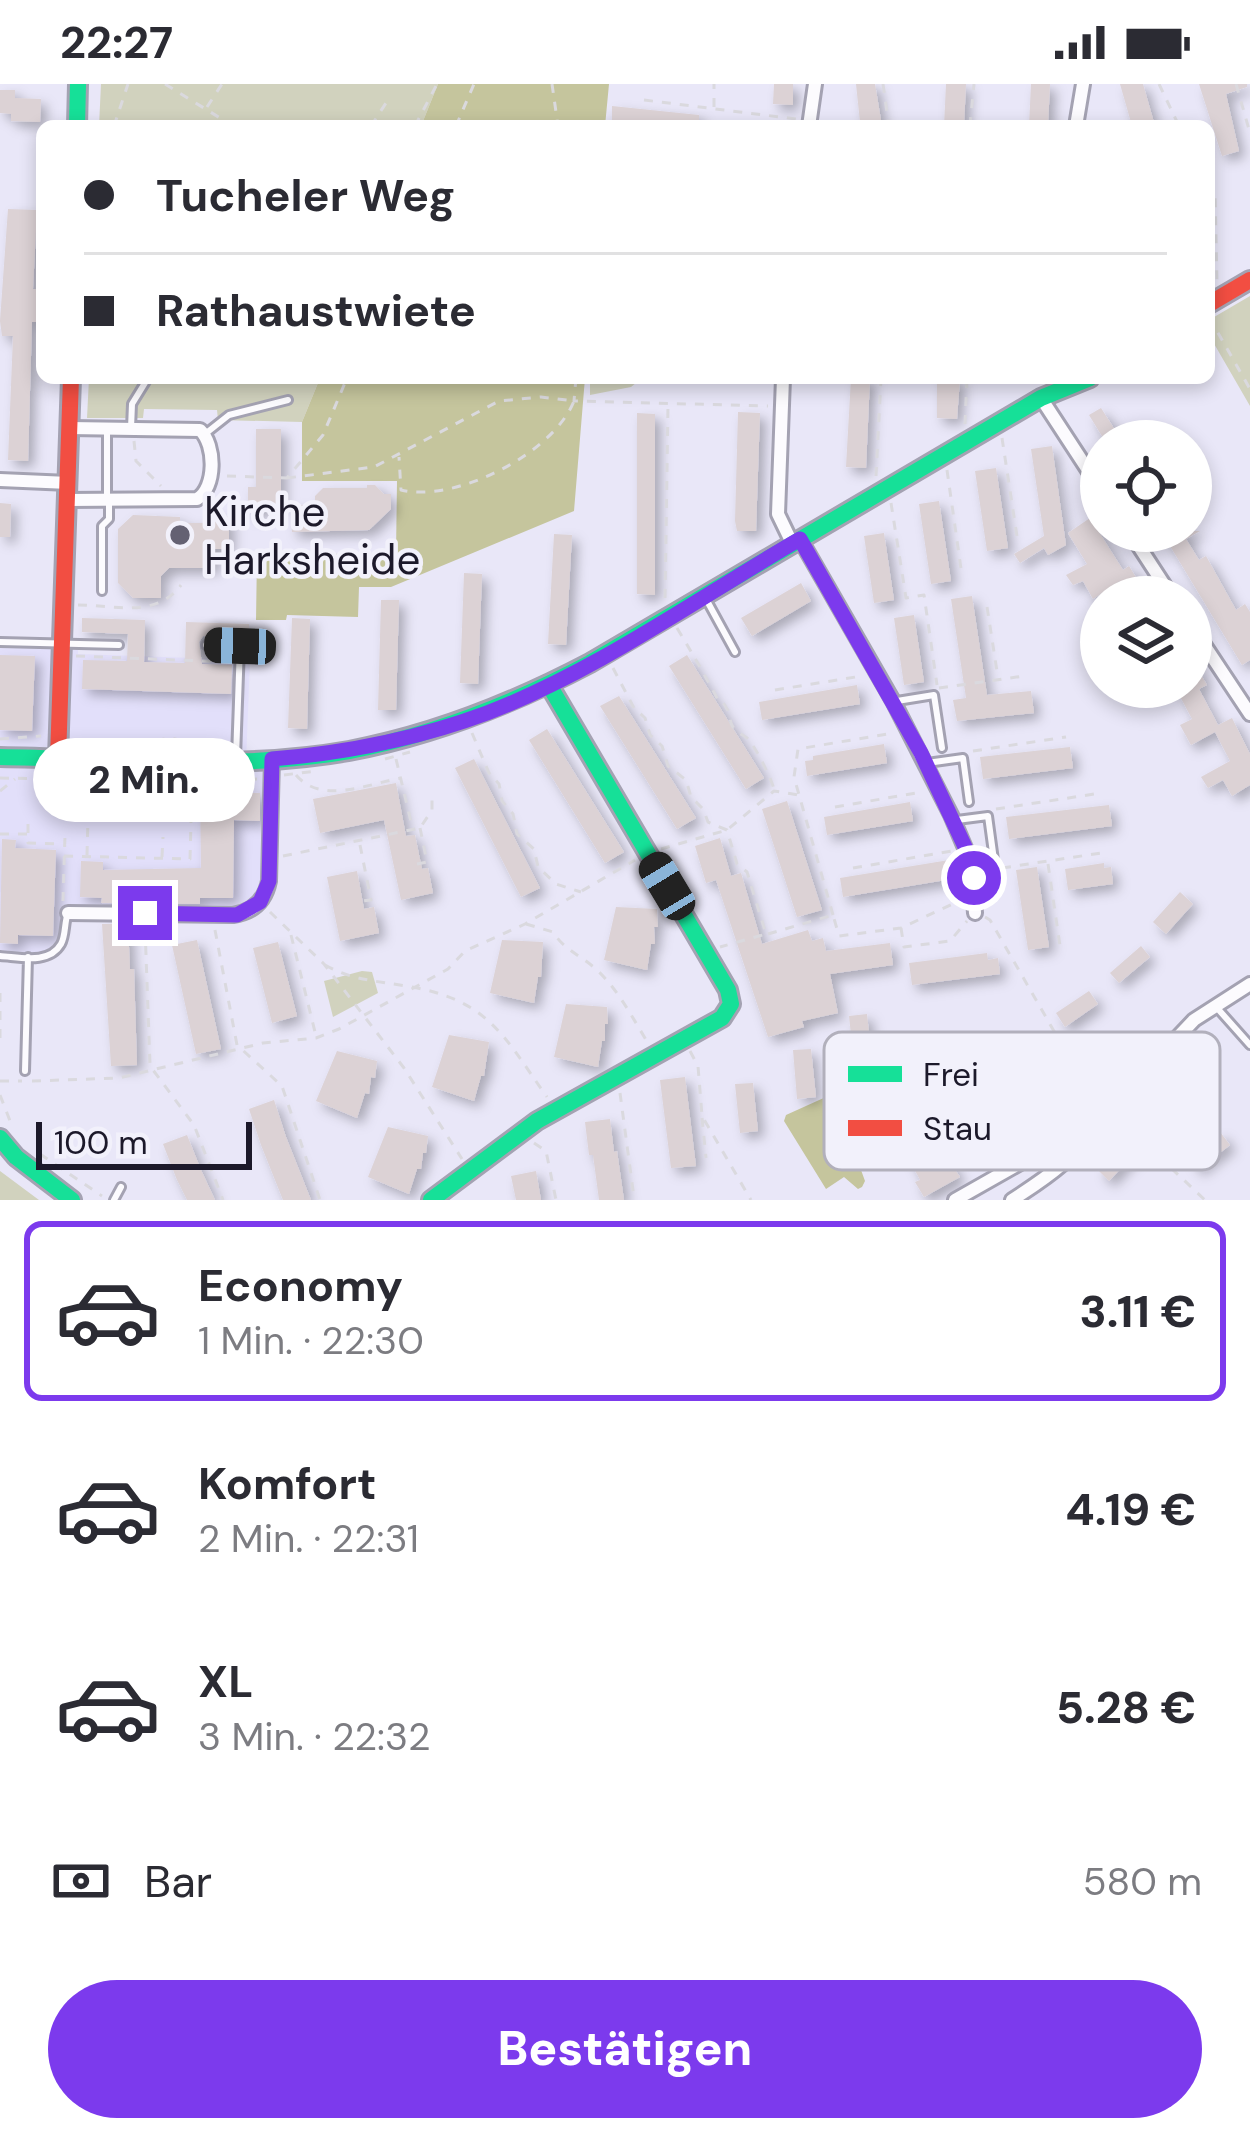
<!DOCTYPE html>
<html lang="de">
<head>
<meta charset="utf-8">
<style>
	:root { --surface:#fff; --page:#f2f2f3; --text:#2b2b33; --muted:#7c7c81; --line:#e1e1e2; --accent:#7c3aed }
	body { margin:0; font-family:"DM Sans",sans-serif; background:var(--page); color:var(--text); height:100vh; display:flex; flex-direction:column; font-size:45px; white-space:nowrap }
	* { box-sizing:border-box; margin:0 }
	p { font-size:39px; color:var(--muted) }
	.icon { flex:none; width:66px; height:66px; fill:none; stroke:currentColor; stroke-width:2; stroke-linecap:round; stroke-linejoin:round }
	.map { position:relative; height:1116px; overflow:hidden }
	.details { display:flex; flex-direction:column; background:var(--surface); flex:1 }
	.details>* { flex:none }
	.banner { position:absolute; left:36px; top:36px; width:1179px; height:264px; border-radius:18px; box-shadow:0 6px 18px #0003; display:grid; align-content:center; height:264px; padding:0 48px; background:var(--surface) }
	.controls { position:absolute; left:1080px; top:336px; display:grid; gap:24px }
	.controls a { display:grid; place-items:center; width:132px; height:132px; border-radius:50%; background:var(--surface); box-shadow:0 6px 18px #0003; font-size:60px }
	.scale { position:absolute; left:36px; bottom:30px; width:216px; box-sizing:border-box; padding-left:12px; border:6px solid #1c192a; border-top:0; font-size:33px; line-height:42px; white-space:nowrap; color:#1c192a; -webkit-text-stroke:9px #f2f1fb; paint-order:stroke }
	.end { position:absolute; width:54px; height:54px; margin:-27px; border:15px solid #7c3aed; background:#fff; box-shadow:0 0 0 6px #fff }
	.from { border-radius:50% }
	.bubble { position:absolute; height:84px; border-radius:42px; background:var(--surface); box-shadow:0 6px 18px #0003; font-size:39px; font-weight:800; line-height:84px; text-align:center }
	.car { position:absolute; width:36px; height:72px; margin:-36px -18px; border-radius:15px; box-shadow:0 0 9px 3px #0007; background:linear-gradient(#222 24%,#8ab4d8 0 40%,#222 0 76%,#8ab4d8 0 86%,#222 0) }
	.banner b { display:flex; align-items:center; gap:42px; height:114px; font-size:45px }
	.banner b+b { border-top:3px solid var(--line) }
	.banner i { width:30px; height:30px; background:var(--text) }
	ul { padding:21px 0 0; list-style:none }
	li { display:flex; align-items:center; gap:36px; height:180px; margin:0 24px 18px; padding:0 24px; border:6px solid transparent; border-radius:18px }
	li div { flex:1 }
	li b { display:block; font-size:45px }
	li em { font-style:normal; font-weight:800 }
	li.active { border-color:var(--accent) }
	li>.icon { width:108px; height:108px; stroke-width:1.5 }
	.pay { display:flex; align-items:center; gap:30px; height:132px; padding:0 48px; font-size:45px }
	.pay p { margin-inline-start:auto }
	.primary-button { display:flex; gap:24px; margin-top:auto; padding:24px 48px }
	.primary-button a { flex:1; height:138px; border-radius:72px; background:var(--accent); color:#fff; font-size:48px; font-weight:800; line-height:138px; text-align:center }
	.status { display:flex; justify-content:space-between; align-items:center; height:84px; padding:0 60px; background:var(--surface); direction:ltr }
	.status svg { height:33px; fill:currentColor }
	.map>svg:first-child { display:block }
	.built { fill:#e2dffa }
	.green { fill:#d1d2be }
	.forest { fill:#c5c59d }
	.building { fill:#dcd2d5; filter:url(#shadow) }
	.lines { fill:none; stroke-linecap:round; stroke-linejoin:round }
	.lane-casing { stroke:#a4a2b2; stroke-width:12 }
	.street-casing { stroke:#a4a2b2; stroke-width:18 }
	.fast-casing { stroke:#a4a2b2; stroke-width:22 }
	.jam-casing { stroke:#a4a2b2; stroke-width:22 }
	.path { stroke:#dad9de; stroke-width:3; stroke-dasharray:9 9; stroke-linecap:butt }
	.lane { stroke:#fcfbfe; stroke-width:6 }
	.street { stroke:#fcfbfe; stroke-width:12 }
	.fast { stroke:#16e098; stroke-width:16 }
	.jam { stroke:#f24e42; stroke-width:16 }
	.route { stroke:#7c3aed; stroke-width:15 }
	.poi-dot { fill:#646172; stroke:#f2f1fb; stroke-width:4.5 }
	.labels { text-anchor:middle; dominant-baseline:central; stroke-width:9; stroke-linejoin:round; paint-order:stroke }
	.poi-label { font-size:42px; fill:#1c192a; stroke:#f2f1fb; text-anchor:start }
	.key { fill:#f2f1fb; stroke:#b2b0bc; stroke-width:3 }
	.key-label { font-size:33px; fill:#1c192a }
</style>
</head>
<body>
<div class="status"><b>22:27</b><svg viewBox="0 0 49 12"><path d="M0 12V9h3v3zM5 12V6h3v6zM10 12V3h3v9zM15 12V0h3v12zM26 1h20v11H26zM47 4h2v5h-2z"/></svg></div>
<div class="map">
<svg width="1250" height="1116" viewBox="0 0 1250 1116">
	<defs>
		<filter id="shadow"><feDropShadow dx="6" dy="6" stdDeviation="6" flood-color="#0004"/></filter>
	</defs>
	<rect width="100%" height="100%" fill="#e9e7f8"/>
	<!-- built -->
	<path class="built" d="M0,554L78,556V570L250,576L246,679L270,681L268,797L247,826L73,825L58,862L45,871H0Z"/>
	<!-- green -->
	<path class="green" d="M101,0H438L421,42H99Z
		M1250,212V322L1209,251V236Z
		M89,294H320L302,338L218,336L217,326L144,325L143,334H87Z
		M590,294H642L631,303L590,311Z
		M362,887L372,888L378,909L333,933L324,897Z
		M0,1087L39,1116H0Z"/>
	<!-- forest -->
	<path class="forest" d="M438,0H609L605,42H421Z
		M320,294H585L574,427L391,503H359L358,533L287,531L286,536H256L257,471L396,469L397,397H302V338Z
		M848,1003L855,1005L876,1049L881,1077L878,1082L861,1086L865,1097L862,1103L858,1105L844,1093L826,1105L784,1037L786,1031Z"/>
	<!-- building -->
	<path class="building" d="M774,0H793V21L773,20Z
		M856,0H875L882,42H862L860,38Z
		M946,0H966L964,42H944Z
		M1031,0H1050L1048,42H1029Z
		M1120,0H1143L1155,42H1132Z
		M1199,0H1247V3L1226,10L1239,67L1222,72Z
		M0,6H15V14L41,15L40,38L11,37V30L0,29Z
		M612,22L699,31V42H612Z
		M8,125L37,126L33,205L42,206V238H32L28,377L8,376L13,252H2L0,237Z
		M851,294H870L866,384L846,383Z
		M937,294L960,295L957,335L937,334Z
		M1101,324L1122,357H1105L1089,331Z
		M738,328L760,329L756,447H737L735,437Z
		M637,329L655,330V511L637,510Z
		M256,345H281V422H263V429H248V403H256Z
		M1052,362L1066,461L1048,471L1044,464L1020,479L1014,470L1044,452L1031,365Z
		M996,384L1008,464L987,467L975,387Z
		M367,401H375L384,410H391V425L369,446L292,448V421H315V412L323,404H367Z
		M939,417L951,497L931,500L919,420Z
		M0,419L11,420L10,453H0Z
		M133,431L180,433V439H212V432H229V465H214V484H169L161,492V514H133L118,499V445Z
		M1090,434L1123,486L1129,482L1148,513H1129L1120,497L1093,515L1083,497L1073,501L1066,491L1087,480L1068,449Z
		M1161,447H1200L1186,455L1199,476L1206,472L1236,526L1245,520L1250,528V576L1242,581Z
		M884,449L894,516L874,519L864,452Z
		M554,450L572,451L566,561L548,560Z
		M464,489L482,490L478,600L460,599Z
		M801,499L811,517L752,552L741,534Z
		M972,512L987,611L1031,607L1034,629L957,637L953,616L966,614L951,515Z
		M381,516H399L396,626H378Z
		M914,531L924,598L904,601L894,534Z
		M82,534L145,536L144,578L185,579L186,538L249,540V554L203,552L199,558L202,580L232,581L231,610L82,605L83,576L127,577L128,550L82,548Z
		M292,534L310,535L307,645L288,644Z
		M0,571L35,572L32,647L0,646Z
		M687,571L764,694L746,705L669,582Z
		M1191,574L1207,601L1199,605L1218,641L1232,634L1250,670V701L1232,712L1223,696L1208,704L1201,693L1230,677L1215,648L1191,661L1180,641L1192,635L1175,603H1191Z
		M857,601L860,620L762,636L759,618Z
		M619,612L696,734L677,745L600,622Z
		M547,645L624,768L605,779L529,656Z
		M884,660L887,679L807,692L805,677L813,676V672Z
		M1070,663L1073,684L983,695L980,673Z
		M474,675L540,804L521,813L455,684Z
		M396,699L406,752L415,751L422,785L428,784L433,809L401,816L384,736L320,749L313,715Z
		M200,708L260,709V737L234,736L233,814H200V820L101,819L102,814L80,813L81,777L103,778V786L201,784Z
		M787,717L822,826L797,833L762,725Z
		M910,718L913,737L827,751L824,733Z
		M1109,721L1112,742L1009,755L1006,733Z
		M720,754L731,792L741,789L762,860L808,846L812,857L823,854L826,867L890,859L893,881L830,890L838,929L802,937L804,943L768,953L716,796L706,799L695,762Z
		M2,755L16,756L15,764L56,766L53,852L18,851V860L0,859Z
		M949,776L952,795L843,813L840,794Z
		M1104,779V784L1111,783L1113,800L1068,806L1065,785Z
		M1037,783L1049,863L1028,866L1016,786Z
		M357,787L364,825L374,823L379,849L340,857L327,793Z
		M1180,808L1193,820L1166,850L1153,838Z
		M616,823L657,825L658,843H654L655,860H651L647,886L604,876Z
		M102,840H128L130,885H134L137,981L111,982Z
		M197,856L221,965L196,970L172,861Z
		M502,856L543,858L541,893H538L534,919L490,909Z
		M278,858L297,932L272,939L253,864Z
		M1141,862L1150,873L1119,899L1110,889Z
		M987,869L988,876L998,874L1000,890L912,901L909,879Z
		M1089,907L1098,920L1065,943L1056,929Z
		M566,920L607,923L608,940H605V957H602L598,983L554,973Z
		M867,930L872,978L854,980L849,932Z
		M449,951L489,958L484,992H481L474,1017L432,1003Z
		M811,965L816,1013L797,1015L793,966Z
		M337,967L377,977L375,994L371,993L369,1010L365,1009L357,1034L316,1017Z
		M685,993L696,1082L671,1084L660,996Z
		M753,999L758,1047L740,1049L735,1000Z
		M274,1016L286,1053L311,1116H283L261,1061L249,1025Z
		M610,1035L614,1068L617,1067L624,1116H599L593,1071H589L585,1038Z
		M388,1043L428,1052L426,1069H423L421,1085H417L409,1110L368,1093Z
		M1220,1048L1230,1061L1198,1086L1188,1073Z
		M187,1051L201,1086L215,1116H187L177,1096L163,1060Z
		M935,1056L960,1093L924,1113L915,1098L920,1096L907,1071Z
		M1126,1057L1137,1067L1109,1097L1098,1086Z
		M536,1087L541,1116H516L511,1092Z"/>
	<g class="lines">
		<!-- lane casing -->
		<g class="lane-casing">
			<path id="lane" d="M131,344L132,320L148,294
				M205,350L229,331L288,316
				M107,413V348
				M102,507V442L109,435V416
				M706,515L735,568
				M0,558L119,561
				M206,561L240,562L236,673
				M897,617L934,611L942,664
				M927,679L963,674L969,718
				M957,736L988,732L994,776
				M0,872C19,873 49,881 61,860C66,851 64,839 68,829
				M1218,925L1250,961
				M25,987L28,873
				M114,1116L121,1103"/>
		</g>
		<!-- street casing -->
		<g class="street-casing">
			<path id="street" d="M809,42L815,0
				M1076,42L1083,0
				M783,294L778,430L792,459
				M1041,314L1101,406
				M0,396L69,399
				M68,416L197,415C216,404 216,361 200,346L70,344
				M1129,447L1172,513
				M800,455L893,617L951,731L971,778L975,829
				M1191,541L1250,630
				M68,829L233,831C253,828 265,817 269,797L272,675
				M955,1116L1103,1032L1194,936L1250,900
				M1012,1116C1048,1093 1080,1071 1102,1033"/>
		</g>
		<!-- fast casing -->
		<g class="fast-casing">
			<path id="fast" d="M77,42L78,0
				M0,673C115,675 236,687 349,667C434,651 514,619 590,579L1041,314L1090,294
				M0,1054L16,1073L72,1116
				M431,1116L537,1037L722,934L731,920L728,906L549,601"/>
		</g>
		<!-- jam casing -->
		<g class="jam-casing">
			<path id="jam" d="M1209,220L1250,196
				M58,674L71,294"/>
		</g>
		<!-- path -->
		<path class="path" d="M165,0L233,42
			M552,0L558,42
			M883,0L889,42
			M1159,0L1179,42
			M1236,0L1250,49
			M644,16L796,35
			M207,23L222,0
			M714,23V0
			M114,42L128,0
			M371,42L386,19
			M415,42L437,0
			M456,42L474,0
			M970,42L974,0
			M1209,98L1215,107L1217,198
			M40,206L42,167
			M1209,233L1250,305
			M576,294L574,317L768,322
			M965,340L967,294
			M1002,354L1018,459
			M134,357L136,377L161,402
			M947,386L961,485
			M227,392L287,394L323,351L347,294
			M876,392L881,294
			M287,394L374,383L499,317L541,313L574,317C553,370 455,419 401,406L399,373
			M891,419L906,514L924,511L937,601
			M665,514L668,320
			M78,521C114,521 156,535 181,501
			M987,523L998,594
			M677,544C691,567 703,588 715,610C723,627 718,608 727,625C731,630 729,638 733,643C735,647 745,652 748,655C755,662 771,694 774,705
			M76,572L228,578
			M613,584L634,624L645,634L650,651L662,662L668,682L686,696L691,713L703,725L708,738L727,746L737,780L747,788L766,850L720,863
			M939,604L1024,592
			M775,606L862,592
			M472,649L489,689L499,700L502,717L513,730L517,750L534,765L538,783L556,800L581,808
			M0,655L41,652
			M138,660L170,654L199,660
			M973,667L1066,653
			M385,675L410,668
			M396,675L413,746
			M284,691L316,687
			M296,691C321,721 368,700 401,694
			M0,694L202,698L257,695
			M0,707L15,695
			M174,719V699
			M164,720H192
			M835,723L922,708
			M996,725L1101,709
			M28,749V733
			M0,750H28V759L62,760
			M360,761L371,816L363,817
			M661,765L727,746L774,707L799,711
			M87,771L89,697
			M64,772L190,775L192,699
			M283,772L420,744L432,726V715
			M162,773L163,753
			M417,780L427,778L420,744
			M1048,780L1060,862
			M853,784L952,767
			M1002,784L1101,769
			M63,817L65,750
			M270,828L324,880L404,984L462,1075
			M833,831L794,693L798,665L893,649
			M985,833L990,836L1096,1020
			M526,840L553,848C564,866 582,872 597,886C619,907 632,933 648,959
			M145,844L150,982L194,1041L223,1116
			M901,844L904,863L950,857L967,837
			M215,846L237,961L282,1002L320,1116
			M768,850L833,831L839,852L901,844L961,816
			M291,851L316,952
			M325,881C351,896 377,897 406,902C488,915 503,951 547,1013
			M0,909V960
			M690,967L698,982L702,1032L751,1116
			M0,997H22
			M32,997L119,994L263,959L316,954L339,945L448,885L465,867L525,840L635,776
			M620,1009L634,1114
			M0,1011L12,1042
			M702,1034L706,1074
			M1119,1035L1205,1116
			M534,1059L546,1067L556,1116
			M40,1070L102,1112"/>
		<!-- lane -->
		<use href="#lane" class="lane"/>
		<!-- street -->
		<use href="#street" class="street"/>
		<!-- fast -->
		<use href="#fast" class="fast"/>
		<!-- jam -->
		<use href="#jam" class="jam"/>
	</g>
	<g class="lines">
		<!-- route -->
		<path class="route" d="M145,829L237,831L260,818L269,797L272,675C346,669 417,655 487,629C597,587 698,514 800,455L921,669L966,765L974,794"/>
	</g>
	<!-- markers -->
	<circle class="poi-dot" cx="180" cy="451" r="12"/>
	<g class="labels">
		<!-- poi labels -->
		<g class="poi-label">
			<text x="204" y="427">Kirche<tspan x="204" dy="48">Harksheide</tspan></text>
		</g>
	</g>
	<!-- legend -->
	<rect x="824" y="948" width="396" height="138" rx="18" class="key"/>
	<rect x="848" y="982" width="54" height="16" fill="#16e098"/>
	<rect x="848" y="1036" width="54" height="16" fill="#f24e42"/>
	<g class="key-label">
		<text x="923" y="1002">Frei</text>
		<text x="923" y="1056">Stau</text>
	</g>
</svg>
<div class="controls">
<a><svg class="icon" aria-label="locate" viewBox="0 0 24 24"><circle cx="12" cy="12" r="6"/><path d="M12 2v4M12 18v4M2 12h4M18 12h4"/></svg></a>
<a><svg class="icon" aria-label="layers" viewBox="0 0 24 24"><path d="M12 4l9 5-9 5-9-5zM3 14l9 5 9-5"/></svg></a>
</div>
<div class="scale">100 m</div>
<i class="end from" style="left:974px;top:794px"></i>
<i class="end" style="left:145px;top:829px"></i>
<div class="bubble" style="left:33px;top:654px;width:222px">2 Min.</div>
<i class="car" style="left:240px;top:562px;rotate:272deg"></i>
<i class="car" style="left:667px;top:802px;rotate:329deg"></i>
<div class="banner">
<b><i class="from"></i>Tucheler Weg</b>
<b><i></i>Rathaustwiete</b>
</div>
</div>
<section class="details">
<ul>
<li class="active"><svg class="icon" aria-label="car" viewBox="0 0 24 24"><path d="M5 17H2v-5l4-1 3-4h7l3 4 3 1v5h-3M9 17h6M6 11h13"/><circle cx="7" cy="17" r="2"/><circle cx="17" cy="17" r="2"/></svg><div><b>Economy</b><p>1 Min. · 22:30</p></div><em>3.11 €</em></li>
<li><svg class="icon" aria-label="car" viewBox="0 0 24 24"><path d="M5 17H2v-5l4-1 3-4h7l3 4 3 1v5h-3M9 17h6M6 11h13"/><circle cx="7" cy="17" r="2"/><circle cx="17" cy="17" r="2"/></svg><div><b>Komfort</b><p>2 Min. · 22:31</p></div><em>4.19 €</em></li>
<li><svg class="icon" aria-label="car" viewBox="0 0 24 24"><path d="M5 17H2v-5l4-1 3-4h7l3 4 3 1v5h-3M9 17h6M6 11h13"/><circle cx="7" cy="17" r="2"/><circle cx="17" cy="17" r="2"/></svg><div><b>XL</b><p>3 Min. · 22:32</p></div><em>5.28 €</em></li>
</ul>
<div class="pay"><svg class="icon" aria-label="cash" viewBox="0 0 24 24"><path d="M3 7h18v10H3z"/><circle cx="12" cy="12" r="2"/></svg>Bar<p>580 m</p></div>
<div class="primary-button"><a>Bestätigen</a></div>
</section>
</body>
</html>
